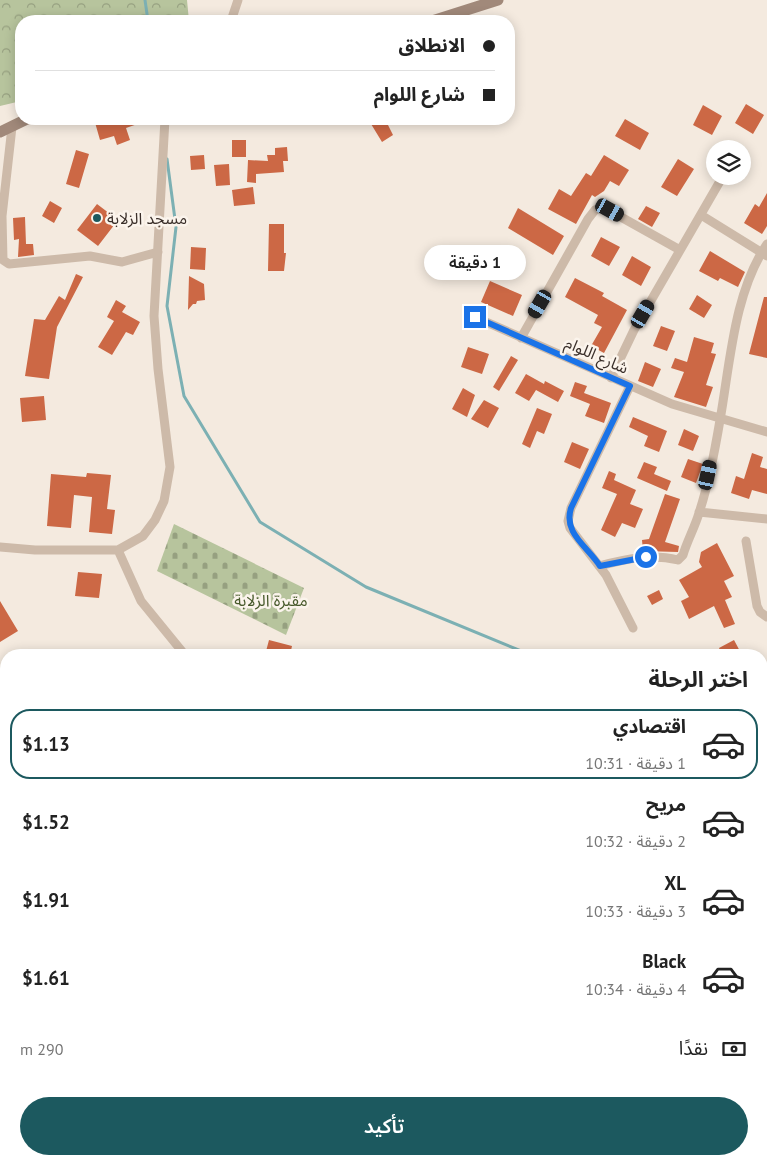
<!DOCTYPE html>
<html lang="ar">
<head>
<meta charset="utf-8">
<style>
	:root { --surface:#fff; --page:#f6f6f6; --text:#222; --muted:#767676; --line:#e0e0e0; --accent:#1c595f }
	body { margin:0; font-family:"PT Sans","Noto Sans Arabic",sans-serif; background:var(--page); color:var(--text); direction:rtl; height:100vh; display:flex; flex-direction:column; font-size:19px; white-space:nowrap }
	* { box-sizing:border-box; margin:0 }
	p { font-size:16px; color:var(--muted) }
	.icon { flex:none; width:28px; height:28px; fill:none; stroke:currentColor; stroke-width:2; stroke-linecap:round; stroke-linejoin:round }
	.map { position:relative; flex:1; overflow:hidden; direction:ltr }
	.sheet { position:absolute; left:0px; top:649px; width:768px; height:516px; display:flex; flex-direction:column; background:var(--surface); border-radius:20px 20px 0 0; box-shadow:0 2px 12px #0003; direction:rtl }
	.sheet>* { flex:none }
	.guide { position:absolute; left:15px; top:15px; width:500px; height:110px; border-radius:20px; box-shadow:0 2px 12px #0003; direction:rtl; display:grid; align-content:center; height:110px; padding:0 20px; background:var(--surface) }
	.controls { position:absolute; left:706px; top:140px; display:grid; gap:10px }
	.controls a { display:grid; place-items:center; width:45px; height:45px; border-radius:50%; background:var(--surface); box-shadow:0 2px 12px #0003; font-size:25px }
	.end { position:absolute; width:22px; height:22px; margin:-11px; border:6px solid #1a73e8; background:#fff; box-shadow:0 0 0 2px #fff }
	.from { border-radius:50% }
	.bubble { position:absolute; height:35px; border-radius:18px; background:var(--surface); box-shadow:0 2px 12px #0003; font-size:16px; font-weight:600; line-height:35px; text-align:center; direction:rtl }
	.car { position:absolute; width:15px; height:30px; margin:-15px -8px; border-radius:6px; box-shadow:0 0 4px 1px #0007; background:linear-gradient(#222 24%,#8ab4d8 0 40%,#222 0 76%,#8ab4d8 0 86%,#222 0) }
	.guide b { display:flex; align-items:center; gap:18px; height:48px; font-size:19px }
	.guide b+b { border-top:1px solid var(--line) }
	.guide i { width:12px; height:12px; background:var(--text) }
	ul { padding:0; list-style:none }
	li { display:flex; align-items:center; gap:15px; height:70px; margin:0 10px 8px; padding:0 10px; border:2px solid transparent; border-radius:20px }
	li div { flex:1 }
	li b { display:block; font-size:19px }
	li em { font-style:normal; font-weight:600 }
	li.current { border-color:var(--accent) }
	li>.icon { width:45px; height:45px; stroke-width:1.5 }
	h2 { padding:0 20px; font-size:22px; line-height:60px }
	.pay { display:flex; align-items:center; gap:12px; height:55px; padding:0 20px; font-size:19px }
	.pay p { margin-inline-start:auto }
	.primary-button { display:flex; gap:10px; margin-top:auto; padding:10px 20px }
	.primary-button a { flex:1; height:58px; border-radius:30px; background:var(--accent); color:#fff; font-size:20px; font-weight:600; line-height:58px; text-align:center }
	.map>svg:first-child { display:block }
	.forest { fill:url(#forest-crowns) }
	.cemetery { fill:url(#cemetery-stones) }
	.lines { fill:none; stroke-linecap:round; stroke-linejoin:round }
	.stream { stroke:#7cb0b3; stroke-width:3 }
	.building { fill:#cc6845 }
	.minor { stroke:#cdbaa9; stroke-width:9 }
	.secondary { stroke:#a1897a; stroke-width:11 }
	.route { stroke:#1a73e8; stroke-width:6 }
	.poi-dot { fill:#1c595f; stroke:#fbf4ec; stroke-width:2 }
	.labels { text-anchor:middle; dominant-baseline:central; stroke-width:5; stroke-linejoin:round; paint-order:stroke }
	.poi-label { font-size:16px; fill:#3a2f2a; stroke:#fbf4ec; text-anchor:start }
	.street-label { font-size:16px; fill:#3a2f2a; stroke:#fbf4ec }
	.park-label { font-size:16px; fill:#485a2c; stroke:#fbf4ec }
</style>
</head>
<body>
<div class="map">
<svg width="767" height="1164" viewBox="0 0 767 1164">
	<defs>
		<pattern id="forest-crowns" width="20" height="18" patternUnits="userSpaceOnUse" patternTransform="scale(1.25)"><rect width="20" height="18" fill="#b7c49d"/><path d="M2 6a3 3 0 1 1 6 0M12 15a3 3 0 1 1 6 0" fill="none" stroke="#96a080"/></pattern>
		<pattern id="cemetery-stones" width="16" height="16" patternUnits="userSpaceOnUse" patternTransform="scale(1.25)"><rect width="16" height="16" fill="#b7c49d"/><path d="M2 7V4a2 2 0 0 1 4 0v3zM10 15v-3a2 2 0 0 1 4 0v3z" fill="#96a080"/></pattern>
	</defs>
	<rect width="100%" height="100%" fill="#f4eadf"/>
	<!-- forest -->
	<path class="forest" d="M0,0H187L189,21H21V101L0,106Z"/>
	<!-- cemetery -->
	<path class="cemetery" d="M174,524L304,588L286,635L157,571Z"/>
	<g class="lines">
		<!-- stream -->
		<path class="stream" d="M145,0L148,21
			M167,159L176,227L167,306L184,396L260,522L366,587L531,655
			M0,703L6,717
			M761,916L767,921
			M0,918L6,904
			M0,1110L6,1118
			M60,1159L64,1164"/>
	</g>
	<!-- building -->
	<path class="building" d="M746,104L764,115L753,134L735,123Z
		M703,105L722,116L712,135L693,125Z
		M94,119H148L149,120L126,128L130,140L117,145L114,136L100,140Z
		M368,119H385L393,135L382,142Z
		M625,119L649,133L640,150L615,136Z
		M232,140H246V157H232Z
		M287,147L288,161H283L284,172L256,174V183L247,182L248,160L268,161L267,155H275V148Z
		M76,150L89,154L79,188L66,184Z
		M204,155L205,169L191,170L190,156Z
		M604,155L629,170L619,186L610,181L604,191L595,197L592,195L576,224L548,209L559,189L571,196L586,173L591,176Z
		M678,159L694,169L677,196L661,187Z
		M229,164L230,185L216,186L214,165Z
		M253,187L255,204L234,206L232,190Z
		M767,193V226L762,234L744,223L755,204L759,207Z
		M50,201L62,208L54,223L42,216Z
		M97,204L118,220L98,246L77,230Z
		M646,206L660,213L652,227L638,219Z
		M518,208L564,236L553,255L508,228Z
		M25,217L26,244H33L34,255L18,257L19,239L14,240L13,218Z
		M269,224H284V253H286L284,271H268Z
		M601,237L620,247L609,266L591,256Z
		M191,247L206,248L205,270L190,269Z
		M710,251L745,272L738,287L720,278L718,281L699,271Z
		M632,256L651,267L641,286L622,275Z
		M76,274L83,277L57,327L49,379L25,376L34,319L45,320L59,296L65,300Z
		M189,276L204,284L205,300L197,301L196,304H193L188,310Z
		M575,278L604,293L602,296L627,310L604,353L591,346L602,327L594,323L598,315L565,297Z
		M490,281L522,295L513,316L481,302Z
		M697,295L712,305L704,318L689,309Z
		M764,297H767V358L749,354Z
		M116,300L126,306L122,312L140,322L133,335L126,332L112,355L98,347L114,321L107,317Z
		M661,326L675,331L667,351L653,346Z
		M694,337L714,343L711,353L716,354L706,385L713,387L706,407L674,397L684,372L671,368L675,358L687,362Z
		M468,347L489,354L482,374L461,367Z
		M511,356L518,360L499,391L493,387Z
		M645,362L661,369L653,387L638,381Z
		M526,374L544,384L545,381L564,391L558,402L536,390L529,401L515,393Z
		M575,382L587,386L584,393L611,403L604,423L585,416L590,404L570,396Z
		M463,388L475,395L467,417L452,409Z
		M44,396L46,420L22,422L20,398Z
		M484,400L499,408L488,428L471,419Z
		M537,408L552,414L544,434L537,431L530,448L522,444Z
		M633,417L667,431L659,452L644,446L648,436L629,427Z
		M684,429L699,436L693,451L678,445Z
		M572,442L589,449L580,469L564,462Z
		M752,453L763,457L760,467L767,469V494L752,490L749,499L731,493L736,476L744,479Z
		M688,459L703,464L696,483L681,477Z
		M644,462L657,467L654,474L671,481L667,491L637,478Z
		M609,471L616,474L614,480L636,490L630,504L643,509L635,528L622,523L615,537L601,530L617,494L602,488Z
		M87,473L111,475L107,509L115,510L112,534L89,532L92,497L74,495L71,528L47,526L51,474L86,477Z
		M665,494L680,499L665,542L679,546L678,552L643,551L642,540L649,539Z
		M717,543L734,576L724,581L732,597L725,600L735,624L724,628L714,606L689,619L681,601L689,597L679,580L702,567L699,562L701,552Z
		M78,572L102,574L99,598L75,596Z
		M659,590L663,599L652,605L647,596Z
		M0,601L18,631L0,642Z
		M269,640L292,646L290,655H265Z
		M734,640L742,655H722L719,648Z"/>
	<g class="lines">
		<!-- minor -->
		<path class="minor" d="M231,21L238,0
			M12,127L2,216L3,260L9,264L90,256L122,262L158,252
			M701,215L767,256
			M475,317L672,404L767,432
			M521,338L588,219L595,210L603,207L680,250
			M611,378L634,330L723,176
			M630,386L571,508L568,521L570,528L606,575L633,628
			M699,512L767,519
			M746,541L757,606L760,612L767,617
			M0,547L35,550H118L143,536L155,520L164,501L170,467L158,369L154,316L165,119
			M118,550L141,601L185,655
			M599,566C626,559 651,553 678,560L683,555C687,541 695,527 699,513C709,483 715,450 720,420C730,364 734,292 767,244
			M599,1159L603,1164
			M675,1159L679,1164
			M481,1164L487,1159"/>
		<!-- secondary -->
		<path class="secondary" d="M432,21L498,0
			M0,132L27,119"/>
	</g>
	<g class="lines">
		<!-- route -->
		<path class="route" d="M475,317L630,386L571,508C563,533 587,546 600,566L646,557"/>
	</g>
	<!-- markers -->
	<circle class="poi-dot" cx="97" cy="218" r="5"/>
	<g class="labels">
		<!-- poi labels -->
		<g class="poi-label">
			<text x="107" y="218">مسجد الزلابة</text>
		</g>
		<!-- street labels -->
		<g class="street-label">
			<text transform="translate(597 355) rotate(24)">شارع اللوام</text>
		</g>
		<!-- park labels -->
		<g class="park-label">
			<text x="271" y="600">مقبرة الزلابة</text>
		</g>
	</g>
</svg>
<div class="controls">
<a><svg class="icon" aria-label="layers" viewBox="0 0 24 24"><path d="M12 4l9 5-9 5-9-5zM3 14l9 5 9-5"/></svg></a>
</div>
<i class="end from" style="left:646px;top:557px"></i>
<i class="end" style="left:475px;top:317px"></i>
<div class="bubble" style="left:424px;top:245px;width:102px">1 دقيقة</div>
<i class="car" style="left:610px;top:210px;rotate:119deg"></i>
<i class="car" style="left:540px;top:304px;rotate:210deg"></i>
<i class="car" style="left:643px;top:314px;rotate:30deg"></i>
<i class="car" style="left:708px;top:475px;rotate:12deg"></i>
<div class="guide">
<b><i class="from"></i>الانطلاق</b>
<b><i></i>شارع اللوام</b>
</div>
<section class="sheet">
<h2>اختر الرحلة</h2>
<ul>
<li class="current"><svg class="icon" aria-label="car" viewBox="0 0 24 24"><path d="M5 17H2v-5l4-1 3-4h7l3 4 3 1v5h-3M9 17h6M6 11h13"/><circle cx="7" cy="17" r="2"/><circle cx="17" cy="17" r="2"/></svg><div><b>اقتصادي</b><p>1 دقيقة · 10:31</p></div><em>$1.13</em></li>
<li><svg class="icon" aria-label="car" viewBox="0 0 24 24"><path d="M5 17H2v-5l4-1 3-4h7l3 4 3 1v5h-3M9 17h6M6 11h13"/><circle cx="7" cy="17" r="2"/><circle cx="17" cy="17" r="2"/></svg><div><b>مريح</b><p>2 دقيقة · 10:32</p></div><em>$1.52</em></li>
<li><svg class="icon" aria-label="car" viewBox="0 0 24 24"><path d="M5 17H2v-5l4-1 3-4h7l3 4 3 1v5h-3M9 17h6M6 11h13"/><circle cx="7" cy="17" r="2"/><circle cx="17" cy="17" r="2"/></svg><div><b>XL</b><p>3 دقيقة · 10:33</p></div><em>$1.91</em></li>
<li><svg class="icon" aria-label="car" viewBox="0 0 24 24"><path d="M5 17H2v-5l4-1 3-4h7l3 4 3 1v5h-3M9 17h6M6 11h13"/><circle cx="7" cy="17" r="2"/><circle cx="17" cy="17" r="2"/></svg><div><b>Black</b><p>4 دقيقة · 10:34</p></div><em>$1.61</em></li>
</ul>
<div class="pay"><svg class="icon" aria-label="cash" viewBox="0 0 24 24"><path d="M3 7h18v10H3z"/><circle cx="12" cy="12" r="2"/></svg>نقدًا<p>290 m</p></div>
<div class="primary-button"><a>تأكيد</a></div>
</section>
</div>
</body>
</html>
